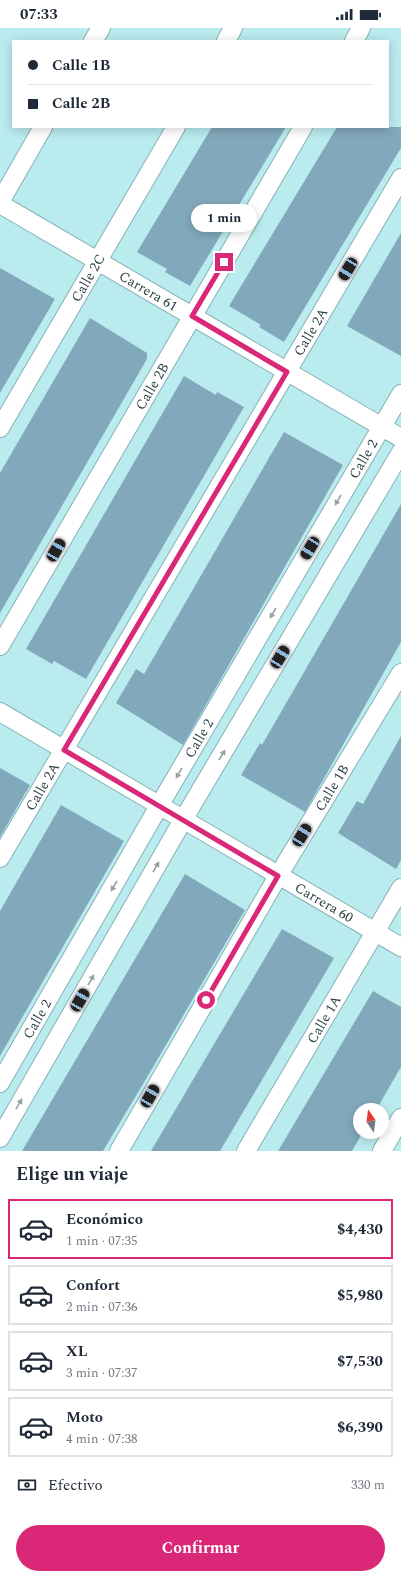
<!DOCTYPE html>
<html lang="es">
<head>
<meta charset="utf-8">
<style>
	:root { --surface:#fff; --page:#f2f2f3; --text:#1f2937; --muted:#747a83; --line:#e0e1e3; --accent:#db2777 }
	body { margin:0; font-family:Spectral,serif; background:var(--page); color:var(--text); height:100vh; display:flex; flex-direction:column; font-size:15px; white-space:nowrap }
	* { box-sizing:border-box; margin:0 }
	p { font-size:13px; color:var(--muted) }
	.icon { flex:none; width:22px; height:22px; fill:none; stroke:currentColor; stroke-width:2; stroke-linecap:round; stroke-linejoin:round }
	.map { position:relative; height:1123px; overflow:hidden }
	.details { display:flex; flex-direction:column; background:var(--surface); flex:1 }
	.details>* { flex:none }
	.banner { position:absolute; left:12px; top:12px; width:377px; height:88px; border-radius:0px; box-shadow:0 2px 10px #0003; display:grid; align-content:center; height:88px; padding:0 16px; background:var(--surface) }
	.needle { width:26px; rotate:346deg }
	.buttons { position:absolute; left:353px; top:1075px; display:grid; gap:8px }
	.buttons a { display:grid; place-items:center; width:36px; height:36px; border-radius:50%; background:var(--surface); box-shadow:0 2px 10px #0003; font-size:20px }
	.end { position:absolute; width:18px; height:18px; margin:-9px; border:5px solid #db2777; background:#fff; box-shadow:0 0 0 2px #fff }
	.from { border-radius:50% }
	.bubble { position:absolute; height:28px; border-radius:14px; background:var(--surface); box-shadow:0 2px 10px #0003; font-size:13px; font-weight:700; line-height:28px; text-align:center }
	.car { position:absolute; width:12px; height:24px; margin:-12px -6px; border-radius:5px; box-shadow:0 0 3px 1px #0007; background:linear-gradient(#222 24%,#8ab4d8 0 40%,#222 0 76%,#8ab4d8 0 86%,#222 0) }
	.banner b { display:flex; align-items:center; gap:14px; height:38px; font-size:15px }
	.banner b+b { border-top:1px solid var(--line) }
	.banner i { width:10px; height:10px; background:var(--text) }
	ul { padding:0; list-style:none }
	li { display:flex; align-items:center; gap:12px; height:60px; margin:0 8px 6px; padding:0 8px; border:2px solid var(--line); border-radius:0px }
	li div { flex:1 }
	li b { display:block; font-size:15px }
	li em { font-style:normal; font-weight:700 }
	li.selected { border-color:var(--accent) }
	li>.icon { width:36px; height:36px; stroke-width:1.5 }
	h2 { padding:0 16px; font-size:18px; line-height:48px }
	.pay { display:flex; align-items:center; gap:10px; height:44px; padding:0 16px; font-size:15px }
	.pay p { margin-inline-start:auto }
	.action { display:flex; gap:8px; margin-top:auto; padding:8px 16px }
	.action a { flex:1; height:46px; border-radius:24px; background:var(--accent); color:#fff; font-size:16px; font-weight:700; line-height:46px; text-align:center }
	.status { display:flex; justify-content:space-between; align-items:center; height:28px; padding:0 20px; background:var(--surface); direction:ltr }
	.status svg { height:11px; fill:currentColor }
	.map>svg:first-child { display:block }
	.building { fill:#82a9bb }
	.lines { fill:none; stroke-linecap:round; stroke-linejoin:round }
	.street-casing { stroke:#84b2b6; stroke-width:20 }
	.street { stroke:#fff; stroke-width:18 }
	.oneway { fill:#96a0a0 }
	.route { stroke:#db2777; stroke-width:5 }
	.labels { text-anchor:middle; dominant-baseline:central; stroke-width:4; stroke-linejoin:round; paint-order:stroke }
	.street-label { font-size:14px; fill:#2d4142; stroke:#baebef }
</style>
</head>
<body>
<div class="status"><b>07:33</b><svg viewBox="0 0 49 12"><path d="M0 12V9h3v3zM5 12V6h3v6zM10 12V3h3v9zM15 12V0h3v12zM26 1h20v11H26zM47 4h2v5h-2z"/></svg></div>
<div class="map">
<svg width="401" height="1123" viewBox="0 0 401 1123">
	<rect width="100%" height="100%" fill="#baebef"/>
	<!-- building -->
	<path class="building" d="M212,99H286L190,258L165,244L167,241L137,224Z
		M337,99H401V120L284,314L259,299L261,297L229,278Z
		M401,205V328L347,298Z
		M0,240L55,271L0,365Z
		M90,290L147,325V331L0,585V445Z
		M184,348L216,367L217,364L244,379L86,651L54,633L52,636L26,621Z
		M284,404L343,437L183,717L116,675L136,641L144,646Z
		M401,476V614L305,784L241,747L260,715L262,717Z
		M401,708V832L396,841L338,805L357,773L363,776Z
		M0,740L30,757L0,809Z
		M61,777L124,813L0,1028V883Z
		M185,846L245,882L146,1051L103,1123H22Z
		M282,901L334,930L249,1074L220,1123H151Z
		M373,963L401,979V1039L376,1082H360V1104H363L352,1123H278Z"/>
	<g class="lines">
		<!-- street casing -->
		<g class="street-casing">
			<g id="street">
				<path d="M93,13L101,0"/>
				<path d="M226,13L233,0"/>
				<path d="M354,13L361,0"/>
				<path d="M0,174L43,99"/>
				<path id="s1" d="M0,176L401,410"/>
				<path id="s2" d="M0,400L176,99"/>
				<path id="s3" d="M0,618L303,99"/>
				<path id="s4" d="M0,684L401,919"/>
				<path id="s5" d="M0,830L401,150"/>
				<path id="s6" d="M0,1055L159,778L401,366"/>
				<path d="M0,1110L183,792L401,424"/>
				<path id="s7" d="M119,1123L278,848L401,645"/>
				<path id="s8" d="M246,1123L401,860"/>
				<path d="M382,1123L401,1090"/>
			</g>
		</g>
		<!-- street -->
		<use href="#street" class="street"/>
	</g>
	<!-- one-way arrows -->
	<defs><path id="oneway-solid" d="M-6-.8H1V-3.2L6.5 0L1 3.2V.8H-6Z"/></defs>
	<g class="oneway">
		<use href="#oneway-solid" transform="translate(338 472) rotate(120)"/>
		<use href="#oneway-solid" transform="translate(273 585) rotate(120)"/>
		<use href="#oneway-solid" transform="translate(222 727) rotate(-59)"/>
		<use href="#oneway-solid" transform="translate(179 745) rotate(120)"/>
		<use href="#oneway-solid" transform="translate(156 839) rotate(-60)"/>
		<use href="#oneway-solid" transform="translate(114 858) rotate(120)"/>
		<use href="#oneway-solid" transform="translate(91 952) rotate(-60)"/>
		<use href="#oneway-solid" transform="translate(19 1076) rotate(-60)"/>
	</g>
	<g class="lines">
		<!-- route -->
		<path class="route" d="M206,972L278,848L64,722L287,344L192,288L224,234"/>
	</g>
	<g class="labels">
		<!-- street labels -->
		<g class="street-label">
			<text stroke="none"><textPath href="#s2" startOffset="174">Calle 2C</textPath></text>
			<text stroke="none"><textPath href="#s1" startOffset="172">Carrera 61</textPath></text>
			<text stroke="none"><textPath href="#s5" startOffset="611">Calle 2A</textPath></text>
			<text stroke="none"><textPath href="#s3" startOffset="301">Calle 2B</textPath></text>
			<text stroke="none"><textPath href="#s6" startOffset="722">Calle 2</textPath></text>
			<text stroke="none"><textPath href="#s6" startOffset="398">Calle 2</textPath></text>
			<text stroke="none"><textPath href="#s5" startOffset="83">Calle 2A</textPath></text>
			<text stroke="none"><textPath href="#s7" startOffset="421">Calle 1B</textPath></text>
			<text stroke="none"><textPath href="#s4" startOffset="376">Carrera 60</textPath></text>
			<text stroke="none"><textPath href="#s6" startOffset="74">Calle 2</textPath></text>
			<text stroke="none"><textPath href="#s8" startOffset="153">Calle 1A</textPath></text>
		</g>
	</g>
</svg>
<div class="buttons">
<a><svg class="needle" viewBox="-14 -14 28 28"><path d="M0-13l5 13h-10z" fill="#e53935"/><path d="M0 13l5-13h-10z" fill="#747a83"/></svg></a>
</div>
<i class="end from" style="left:206px;top:972px"></i>
<i class="end" style="left:224px;top:234px"></i>
<div class="bubble" style="left:191px;top:176px;width:66px">1 min</div>
<i class="car" style="left:348px;top:241px;rotate:211deg"></i>
<i class="car" style="left:310px;top:520px;rotate:211deg"></i>
<i class="car" style="left:56px;top:522px;rotate:30deg"></i>
<i class="car" style="left:280px;top:629px;rotate:31deg"></i>
<i class="car" style="left:302px;top:807px;rotate:31deg"></i>
<i class="car" style="left:80px;top:972px;rotate:30deg"></i>
<i class="car" style="left:150px;top:1068px;rotate:30deg"></i>
<div class="banner">
<b><i class="from"></i>Calle 1B</b>
<b><i></i>Calle 2B</b>
</div>
</div>
<section class="details">
<h2>Elige un viaje</h2>
<ul>
<li class="selected"><svg class="icon" aria-label="car" viewBox="0 0 24 24"><path d="M5 17H2v-5l4-1 3-4h7l3 4 3 1v5h-3M9 17h6M6 11h13"/><circle cx="7" cy="17" r="2"/><circle cx="17" cy="17" r="2"/></svg><div><b>Económico</b><p>1 min · 07:35</p></div><em>$4,430</em></li>
<li><svg class="icon" aria-label="car" viewBox="0 0 24 24"><path d="M5 17H2v-5l4-1 3-4h7l3 4 3 1v5h-3M9 17h6M6 11h13"/><circle cx="7" cy="17" r="2"/><circle cx="17" cy="17" r="2"/></svg><div><b>Confort</b><p>2 min · 07:36</p></div><em>$5,980</em></li>
<li><svg class="icon" aria-label="car" viewBox="0 0 24 24"><path d="M5 17H2v-5l4-1 3-4h7l3 4 3 1v5h-3M9 17h6M6 11h13"/><circle cx="7" cy="17" r="2"/><circle cx="17" cy="17" r="2"/></svg><div><b>XL</b><p>3 min · 07:37</p></div><em>$7,530</em></li>
<li><svg class="icon" aria-label="car" viewBox="0 0 24 24"><path d="M5 17H2v-5l4-1 3-4h7l3 4 3 1v5h-3M9 17h6M6 11h13"/><circle cx="7" cy="17" r="2"/><circle cx="17" cy="17" r="2"/></svg><div><b>Moto</b><p>4 min · 07:38</p></div><em>$6,390</em></li>
</ul>
<div class="pay"><svg class="icon" aria-label="cash" viewBox="0 0 24 24"><path d="M3 7h18v10H3z"/><circle cx="12" cy="12" r="2"/></svg>Efectivo<p>330 m</p></div>
<div class="action"><a>Confirmar</a></div>
</section>
</body>
</html>
